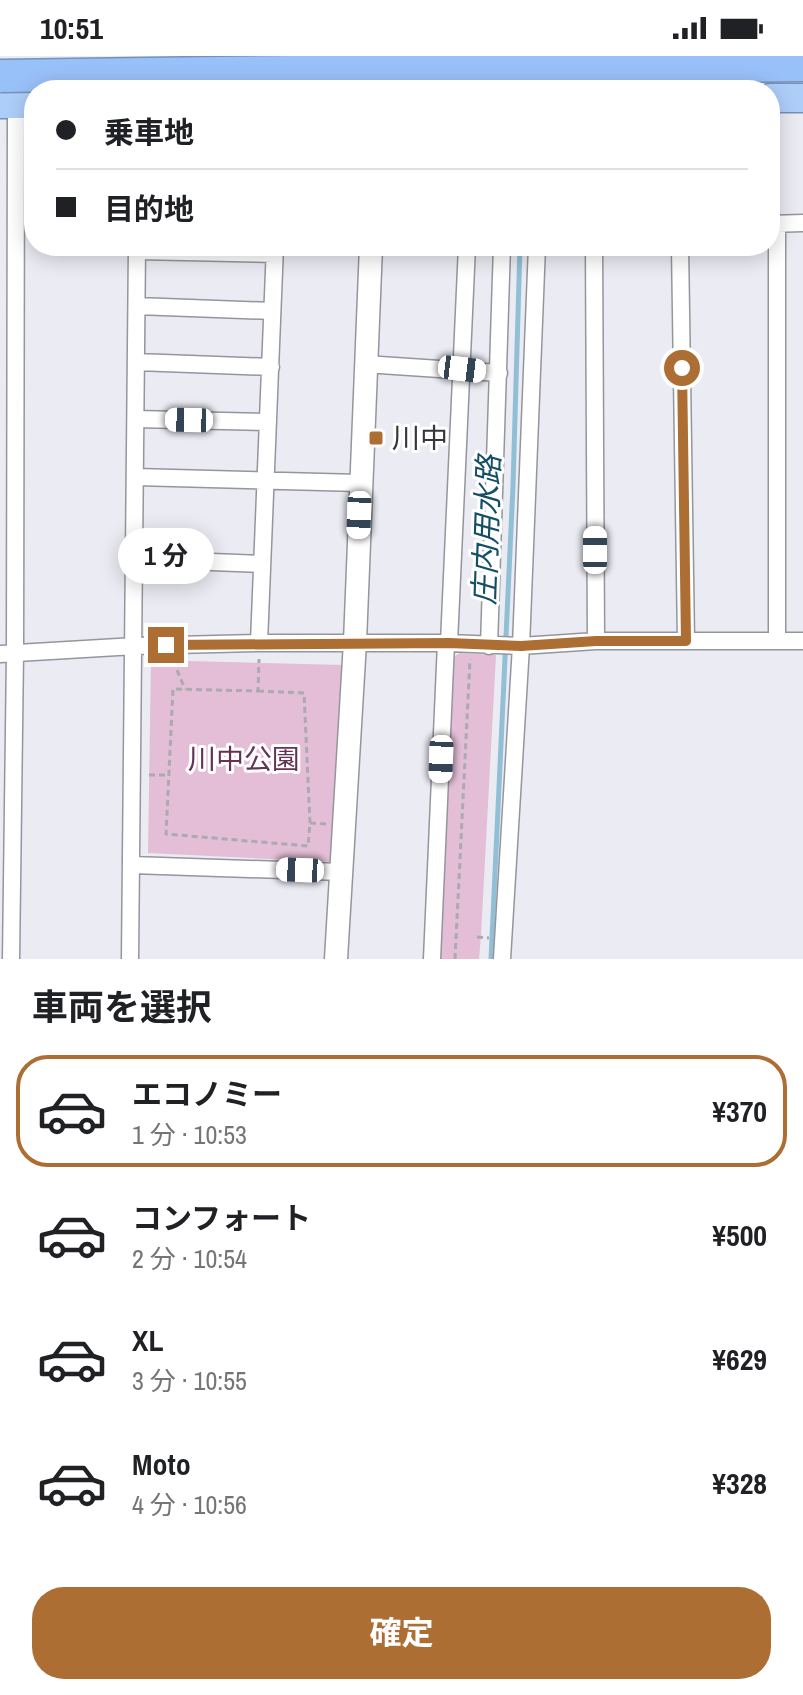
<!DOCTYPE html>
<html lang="ja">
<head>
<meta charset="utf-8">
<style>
	:root { --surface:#fff; --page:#f2f2f2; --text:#202124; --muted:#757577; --line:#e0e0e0; --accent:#ac6e33 }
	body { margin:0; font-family:"Archivo Narrow","Noto Sans JP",sans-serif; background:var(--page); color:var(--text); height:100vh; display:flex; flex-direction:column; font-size:30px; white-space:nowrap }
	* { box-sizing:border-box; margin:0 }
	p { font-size:26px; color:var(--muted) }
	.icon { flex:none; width:44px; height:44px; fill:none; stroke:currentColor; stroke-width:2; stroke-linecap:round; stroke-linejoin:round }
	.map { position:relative; height:903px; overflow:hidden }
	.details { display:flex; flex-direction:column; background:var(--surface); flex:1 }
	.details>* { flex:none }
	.top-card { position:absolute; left:24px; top:24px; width:756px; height:176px; border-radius:32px; box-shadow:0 4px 20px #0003; display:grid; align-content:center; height:176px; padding:0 32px; background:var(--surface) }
	.end { position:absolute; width:36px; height:36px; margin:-18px; border:10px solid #ac6e33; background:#fff; box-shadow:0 0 0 4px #fff }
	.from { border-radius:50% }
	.bubble { position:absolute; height:56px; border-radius:28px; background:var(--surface); box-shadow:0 4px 20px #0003; font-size:26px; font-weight:700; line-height:56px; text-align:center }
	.car { position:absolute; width:24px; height:48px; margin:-24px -12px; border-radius:10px; box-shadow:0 0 6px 2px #0007; background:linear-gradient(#fff 24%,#345 0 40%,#fff 0 76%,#345 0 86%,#fff 0) }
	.top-card b { display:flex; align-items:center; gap:28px; height:76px; font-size:30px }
	.top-card b+b { border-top:2px solid var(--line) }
	.top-card i { width:20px; height:20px; background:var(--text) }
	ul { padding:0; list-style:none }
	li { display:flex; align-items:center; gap:24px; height:112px; margin:0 16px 12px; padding:0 16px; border:4px solid transparent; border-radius:32px }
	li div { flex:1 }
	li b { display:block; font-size:30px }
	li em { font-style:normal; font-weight:700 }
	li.on { border-color:var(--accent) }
	li>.icon { width:72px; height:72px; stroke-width:1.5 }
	h2 { padding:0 32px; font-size:36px; line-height:96px }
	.action { display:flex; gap:16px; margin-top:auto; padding:16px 32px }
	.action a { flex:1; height:92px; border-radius:32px; background:var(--accent); color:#fff; font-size:32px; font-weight:700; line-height:92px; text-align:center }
	.status { display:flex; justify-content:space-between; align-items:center; height:56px; padding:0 40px; background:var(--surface); direction:ltr }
	.status svg { height:22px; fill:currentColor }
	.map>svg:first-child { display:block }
	.green { fill:#e3bed6 }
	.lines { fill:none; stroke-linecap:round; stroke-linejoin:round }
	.stream { stroke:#91bfd5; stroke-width:5 }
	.minor-casing { stroke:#95959c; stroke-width:19 }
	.tertiary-casing { stroke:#95959c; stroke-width:25 }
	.trunk-casing { stroke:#7791b6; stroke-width:31 }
	.path { stroke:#aaaab0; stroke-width:3; stroke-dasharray:6 4; stroke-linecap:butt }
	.minor { stroke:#fff; stroke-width:16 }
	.tertiary { stroke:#fff; stroke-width:22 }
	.trunk { stroke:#aecefa; stroke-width:28 }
	.motorway-bridge-casing { stroke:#7791b6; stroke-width:35; stroke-linecap:butt }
	.motorway-bridge { stroke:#99c1f9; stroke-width:32 }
	.route { stroke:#ac6e33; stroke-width:10 }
	.poi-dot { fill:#ac6e33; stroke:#fff; stroke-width:3 }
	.labels { text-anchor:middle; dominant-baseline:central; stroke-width:6; stroke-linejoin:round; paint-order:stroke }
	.poi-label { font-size:28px; fill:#37373a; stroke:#fff; text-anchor:start }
	.park-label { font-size:28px; fill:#643255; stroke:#fff }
	.water-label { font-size:30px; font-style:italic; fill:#134e65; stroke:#fff }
</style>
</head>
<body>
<div class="status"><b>10:51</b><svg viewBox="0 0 49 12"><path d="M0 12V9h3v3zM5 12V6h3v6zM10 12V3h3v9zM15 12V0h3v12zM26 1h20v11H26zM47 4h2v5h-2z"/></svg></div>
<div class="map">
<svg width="803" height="903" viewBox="0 0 803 903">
	<rect width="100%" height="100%" fill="#ebebf3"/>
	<!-- green -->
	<path class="green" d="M460,597L496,599L481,879L479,903H438L452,602Z
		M151,604L344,609L332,806L148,797Z"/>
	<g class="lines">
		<!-- stream -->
		<path class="stream" d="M491,903L513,430L520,190"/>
		<!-- minor casing -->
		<g class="minor-casing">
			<path id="minor" d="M770,168L803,167
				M594,190L596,585
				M680,190L686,585
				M137,195L275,198
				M137,250L272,255
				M137,306L271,311
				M365,308L499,317
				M136,363L268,366
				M136,421L360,427
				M135,503L262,508
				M777,585V168
				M259,587L275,190
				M449,587L467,190
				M489,590L502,190
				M0,598L135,590L259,587H449L521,590L596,585H803
				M132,809L341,816
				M11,903L15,597L16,48
				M130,903L137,190
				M432,903L446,587
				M502,903L521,590L537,190"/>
		</g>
		<!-- tertiary casing -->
		<g class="tertiary-casing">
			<path id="tertiary" d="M336,903L355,586L371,190"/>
		</g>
		<!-- trunk casing -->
		<g class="trunk-casing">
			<path id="trunk" d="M770,42H803
				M0,48H34"/>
		</g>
		<!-- path -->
		<path class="path" d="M173,605L185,633
			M258,635L304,637L310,767L308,790L166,778L173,633L258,635L259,603
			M149,719H169
			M310,767L326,768
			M477,881L489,882
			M455,903L470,603"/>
		<!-- minor -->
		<use href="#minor" class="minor"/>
		<!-- tertiary -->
		<use href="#tertiary" class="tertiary"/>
		<!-- trunk -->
		<use href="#trunk" class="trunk"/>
		<!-- motorway-bridge casing -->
		<g class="motorway-bridge-casing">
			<path id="motorway-bridge" d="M0,20L803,9"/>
		</g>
		<!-- motorway-bridge -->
		<use href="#motorway-bridge" class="motorway-bridge"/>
	</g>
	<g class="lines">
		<!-- route -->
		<path class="route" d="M166,589L449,587L521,590L596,585H686L682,312"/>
	</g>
	<!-- markers -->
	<rect class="poi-dot" x="368" y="374" width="16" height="16" rx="4"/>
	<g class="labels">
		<!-- poi labels -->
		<g class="poi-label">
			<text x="392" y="382">川中</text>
		</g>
		<!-- park labels -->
		<g class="park-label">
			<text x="244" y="703">川中公園</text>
		</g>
		<!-- water labels -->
		<g class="water-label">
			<text transform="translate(486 474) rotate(-88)">庄内用水路</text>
		</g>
	</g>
</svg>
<i class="end from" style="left:682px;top:312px"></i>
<i class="end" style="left:166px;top:589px"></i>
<div class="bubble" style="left:118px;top:472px;width:96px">1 分</div>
<i class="car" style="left:462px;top:313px;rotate:97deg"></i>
<i class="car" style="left:189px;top:364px;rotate:271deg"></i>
<i class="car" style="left:359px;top:459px;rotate:182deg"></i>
<i class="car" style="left:595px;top:494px;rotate:0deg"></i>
<i class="car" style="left:441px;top:703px;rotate:182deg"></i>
<i class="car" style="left:300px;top:814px;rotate:272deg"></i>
<div class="top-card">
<b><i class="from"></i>乗車地</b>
<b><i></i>目的地</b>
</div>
</div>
<section class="details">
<h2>車両を選択</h2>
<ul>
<li class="on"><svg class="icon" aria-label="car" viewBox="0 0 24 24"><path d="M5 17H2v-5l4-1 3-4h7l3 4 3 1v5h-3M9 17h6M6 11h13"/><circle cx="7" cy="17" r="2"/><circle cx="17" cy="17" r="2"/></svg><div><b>エコノミー</b><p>1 分 · 10:53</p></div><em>¥370</em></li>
<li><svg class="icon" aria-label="car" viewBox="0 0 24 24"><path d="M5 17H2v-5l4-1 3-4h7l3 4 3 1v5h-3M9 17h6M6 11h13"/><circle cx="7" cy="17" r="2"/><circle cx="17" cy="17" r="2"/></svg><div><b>コンフォート</b><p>2 分 · 10:54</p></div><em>¥500</em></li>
<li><svg class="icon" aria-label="car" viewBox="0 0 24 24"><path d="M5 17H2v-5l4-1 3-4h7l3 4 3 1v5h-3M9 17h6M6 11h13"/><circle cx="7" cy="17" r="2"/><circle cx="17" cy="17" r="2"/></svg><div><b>XL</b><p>3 分 · 10:55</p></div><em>¥629</em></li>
<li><svg class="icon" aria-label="car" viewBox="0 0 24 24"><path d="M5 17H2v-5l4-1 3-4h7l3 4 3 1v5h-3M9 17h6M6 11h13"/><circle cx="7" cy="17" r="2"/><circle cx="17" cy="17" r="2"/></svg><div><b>Moto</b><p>4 分 · 10:56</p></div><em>¥328</em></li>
</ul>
<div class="action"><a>確定</a></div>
</section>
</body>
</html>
